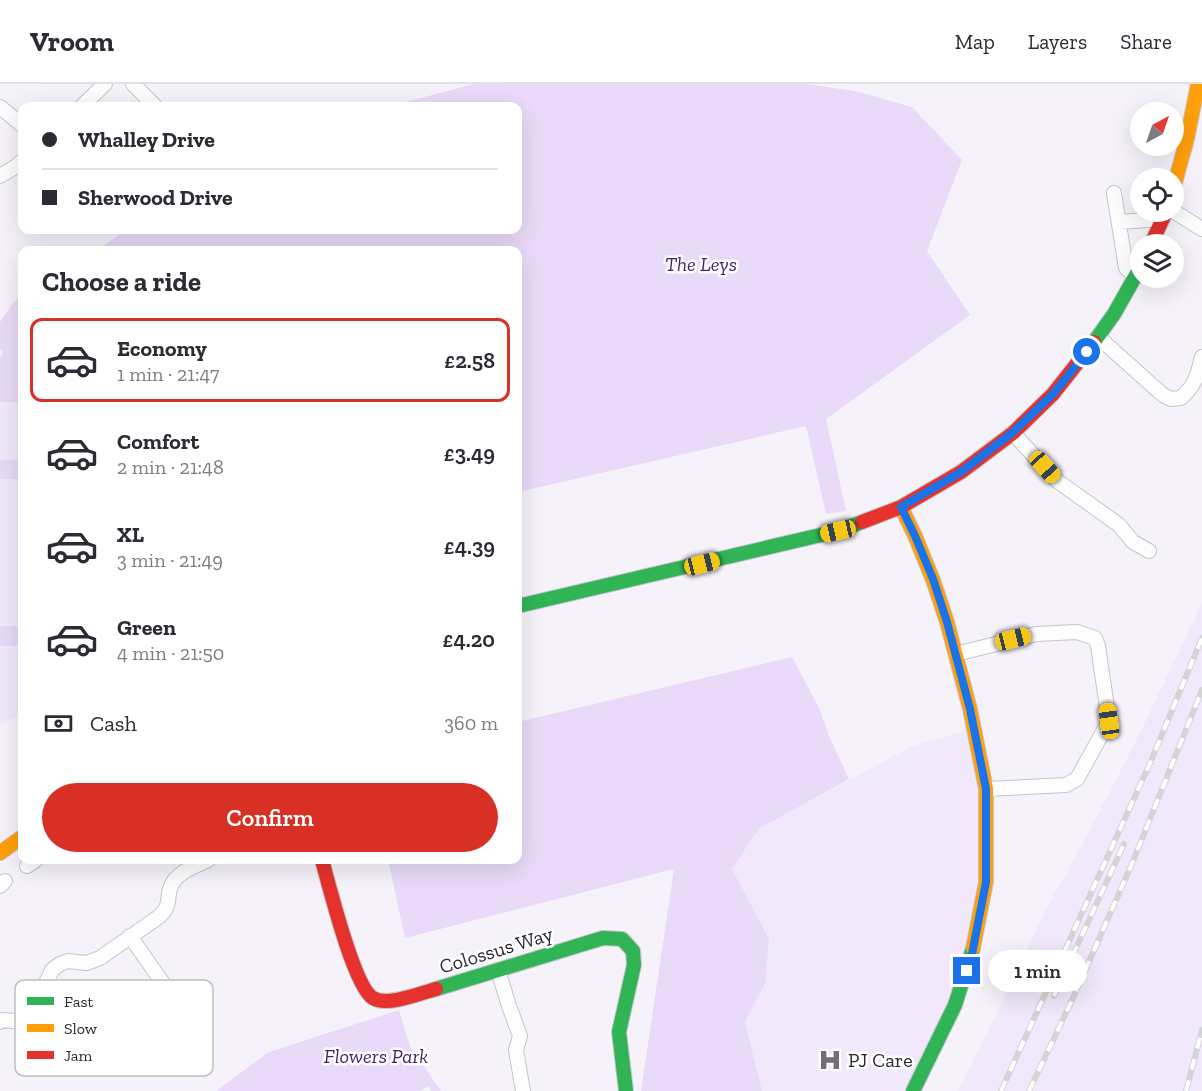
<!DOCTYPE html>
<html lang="en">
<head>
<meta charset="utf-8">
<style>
	:root { --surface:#fff; --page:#f7f7f7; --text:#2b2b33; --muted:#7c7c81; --line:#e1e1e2; --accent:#d93025 }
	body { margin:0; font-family:"Zilla Slab",serif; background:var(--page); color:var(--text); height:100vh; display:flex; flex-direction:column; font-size:22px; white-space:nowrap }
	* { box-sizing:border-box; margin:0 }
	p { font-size:20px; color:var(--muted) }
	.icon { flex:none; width:33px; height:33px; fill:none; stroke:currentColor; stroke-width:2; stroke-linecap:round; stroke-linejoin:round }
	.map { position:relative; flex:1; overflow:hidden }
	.sheet { position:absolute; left:18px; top:162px; width:504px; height:618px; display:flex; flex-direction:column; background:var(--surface); border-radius:12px; box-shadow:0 6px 24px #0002 }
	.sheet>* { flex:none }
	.hud { position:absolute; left:18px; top:18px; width:504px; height:132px; border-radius:12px; box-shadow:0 6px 24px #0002; display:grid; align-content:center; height:132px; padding:0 24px; background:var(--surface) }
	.needle { width:39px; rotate:40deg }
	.fabs { position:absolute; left:1130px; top:18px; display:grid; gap:12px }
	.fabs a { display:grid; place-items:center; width:54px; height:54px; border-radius:50%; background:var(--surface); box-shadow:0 6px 24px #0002; font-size:30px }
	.end { position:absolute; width:27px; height:27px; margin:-14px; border:8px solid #1a73e8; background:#fff; box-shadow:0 0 0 3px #fff }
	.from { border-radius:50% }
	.bubble { position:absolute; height:42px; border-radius:21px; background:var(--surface); box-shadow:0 6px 24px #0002; font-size:20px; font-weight:600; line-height:42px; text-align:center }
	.car { position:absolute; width:18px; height:36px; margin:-18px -9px; border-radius:8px; box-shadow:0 0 4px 2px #0007; background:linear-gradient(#f5c518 24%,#345 0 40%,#f5c518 0 76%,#345 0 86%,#f5c518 0) }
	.hud b { display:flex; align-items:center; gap:21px; height:57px; font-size:22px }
	.hud b+b { border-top:2px solid var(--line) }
	.hud i { width:15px; height:15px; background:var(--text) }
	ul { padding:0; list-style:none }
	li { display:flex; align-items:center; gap:18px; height:84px; margin:0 12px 9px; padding:0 12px; border:3px solid transparent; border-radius:12px }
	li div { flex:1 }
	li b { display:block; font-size:22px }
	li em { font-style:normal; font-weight:600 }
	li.selected { border-color:var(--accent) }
	li>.icon { width:54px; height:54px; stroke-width:1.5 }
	h2 { padding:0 24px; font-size:27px; line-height:72px }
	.pay { display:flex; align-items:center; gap:15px; height:66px; padding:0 24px; font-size:22px }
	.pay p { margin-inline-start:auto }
	.cta { display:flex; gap:12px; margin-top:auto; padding:12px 24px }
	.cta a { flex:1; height:69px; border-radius:36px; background:var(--accent); color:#fff; font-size:24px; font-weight:600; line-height:69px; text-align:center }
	header { display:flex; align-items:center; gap:36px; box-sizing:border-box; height:84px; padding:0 30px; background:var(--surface); border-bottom:2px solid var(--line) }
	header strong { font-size:28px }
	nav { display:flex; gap:33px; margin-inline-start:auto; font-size:21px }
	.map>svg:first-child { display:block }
	.built { fill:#f1e9fb }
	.green { fill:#e8daf8 }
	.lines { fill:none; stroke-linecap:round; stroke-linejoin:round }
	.street-casing { stroke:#c7c3ca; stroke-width:16 }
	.fast-casing { stroke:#c7c3ca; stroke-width:16 }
	.slow-casing { stroke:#c7c3ca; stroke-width:16 }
	.jam-casing { stroke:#c7c3ca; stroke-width:16 }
	.street { stroke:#fefdfe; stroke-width:14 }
	.fast { stroke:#30b455; stroke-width:14 }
	.slow { stroke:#ff9f0a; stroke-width:14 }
	.jam { stroke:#e5322d; stroke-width:14 }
	.rail-casing { stroke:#d4d3d5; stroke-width:6 }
	.rail { stroke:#fff; stroke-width:4; stroke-dasharray:11; stroke-linecap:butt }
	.route { stroke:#1a73e8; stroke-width:8 }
	.labels { text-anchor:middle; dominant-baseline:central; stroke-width:5; stroke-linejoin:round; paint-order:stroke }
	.park-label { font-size:20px; font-style:italic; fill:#492069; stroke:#fff }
	.street-label { font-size:20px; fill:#2a272e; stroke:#fff }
	.poi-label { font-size:20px; fill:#2a272e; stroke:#fff; text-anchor:start }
	.key { fill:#fff; stroke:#bfbec0; stroke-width:1.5 }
	.key-label { font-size:16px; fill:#2a272e }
</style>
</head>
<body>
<header>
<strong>Vroom</strong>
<nav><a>Map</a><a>Layers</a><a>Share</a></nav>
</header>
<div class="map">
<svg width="1202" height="1007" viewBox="0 0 1202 1007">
	<rect width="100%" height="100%" fill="#f6f2fa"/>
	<!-- built -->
	<path class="built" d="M0,318H22V629L0,641Z
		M1202,519V1007H958L994,935L1047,823L1083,759L1135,659Z
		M974,644L986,798L972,870L913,1007H762L745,938L765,899L732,786L759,745L910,663Z"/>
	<!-- green -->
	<path class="green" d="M474,0H805L855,7L912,23L962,76L927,167L970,231L826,335L846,427L826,430L806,342L518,408V166H97L126,146H518V22H391Z
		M22,209V318H0V273L3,268L0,265V238L14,218Z
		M0,376H22V395H0Z
		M0,542H22V562H0Z
		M792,573L820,626L828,650L849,695L759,745L732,785L769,855L765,899L745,938L762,1007H641L674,785L405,854L388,776H518V638Z
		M399,926L410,962L441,1007H432L428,1002L420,1007H216L269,968Z"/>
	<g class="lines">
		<!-- street casing -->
		<g class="street-casing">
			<path id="street" d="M133,0L155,22
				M82,22L105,0
				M0,23L22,41
				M0,92L15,83L22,77
				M1114,109L1126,184L1136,193
				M1173,127L1202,145
				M1119,138L1163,135
				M1098,253L1163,311L1171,315L1181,314C1196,300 1197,292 1202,273
				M1013,349L1056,396L1119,441L1133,458L1149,467
				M956,570L1036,550L1077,548L1095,554L1098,562L1109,637L1077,695L1066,701L986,705
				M27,782L36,776
				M0,802L5,797
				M130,852L185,931
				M498,886L509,922L520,952L516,966L523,1007
				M0,938L3,936L26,938L33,935L38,930L46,899L52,886L60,880L68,877L87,879L100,874L160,832C173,819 165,813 172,800C179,787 196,782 208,776"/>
		</g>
		<!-- fast casing -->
		<g class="fast-casing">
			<path id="fast" d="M1094,258L1114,230L1140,184
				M518,522L838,447L862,438
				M436,905L603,854L622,855L633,867L634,881L619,948L626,1007
				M913,1007L955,921L973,864"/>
		</g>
		<!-- slow casing -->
		<g class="slow-casing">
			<path id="slow" d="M1173,106L1187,55L1198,0
				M901,423L915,452L933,496L947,538L970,625L986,705V798L973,864
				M0,769L22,753"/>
		</g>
		<!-- jam casing -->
		<g class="jam-casing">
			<path id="jam" d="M1151,160L1166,128
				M862,438L901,423L961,388L1013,349L1053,310L1094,258
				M322,776C329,801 354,903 373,914C387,923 421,909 436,905"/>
		</g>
		<!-- street -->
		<use href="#street" class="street"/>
		<!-- fast -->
		<use href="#fast" class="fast"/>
		<!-- slow -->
		<use href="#slow" class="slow"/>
		<!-- jam -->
		<use href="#jam" class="jam"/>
		<!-- rail casing -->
		<g class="rail-casing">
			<path id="rail" d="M1054,912L1124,760
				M1001,1007L1151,677L1202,554
				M1029,1007L1073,914L1131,782L1202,606
				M1186,1007L1202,946"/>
		</g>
		<!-- rail -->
		<use href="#rail" class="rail"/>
	</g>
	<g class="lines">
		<!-- route -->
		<path class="route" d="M967,887L972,870L986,798V705L970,625L947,538L933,495L915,452L901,423L961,388L1012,349L1053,310L1087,268"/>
	</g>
	<!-- icons -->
	<defs>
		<g id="hospital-bare" transform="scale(1.8)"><path d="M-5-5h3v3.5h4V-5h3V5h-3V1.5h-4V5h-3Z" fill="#716e75" stroke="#fff" stroke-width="2.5" paint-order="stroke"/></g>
	</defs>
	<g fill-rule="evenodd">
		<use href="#hospital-bare" x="830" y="976"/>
	</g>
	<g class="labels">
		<!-- park labels -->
		<g class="park-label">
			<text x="701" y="180">The Leys</text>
			<text x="376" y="972">Flowers Park</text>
		</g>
		<!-- street labels -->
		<g class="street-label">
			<text transform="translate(496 866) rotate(-17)">Colossus Way</text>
		</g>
		<!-- poi labels -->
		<g class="poi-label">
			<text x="848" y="976">PJ Care</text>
		</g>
	</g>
	<!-- legend -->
	<rect x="15" y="896" width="198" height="96" rx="9" class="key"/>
	<rect x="27" y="913" width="27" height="8" fill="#30b455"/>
	<rect x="27" y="940" width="27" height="8" fill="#ff9f0a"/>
	<rect x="27" y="967" width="27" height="8" fill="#e5322d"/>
	<g class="key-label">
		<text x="64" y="923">Fast</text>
		<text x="64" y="950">Slow</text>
		<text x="64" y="977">Jam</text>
	</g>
</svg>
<div class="fabs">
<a><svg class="needle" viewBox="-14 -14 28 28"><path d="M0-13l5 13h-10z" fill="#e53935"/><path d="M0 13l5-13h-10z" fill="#7c7c81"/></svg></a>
<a><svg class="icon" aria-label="locate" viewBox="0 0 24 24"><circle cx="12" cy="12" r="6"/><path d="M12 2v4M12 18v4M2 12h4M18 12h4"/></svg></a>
<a><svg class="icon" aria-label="layers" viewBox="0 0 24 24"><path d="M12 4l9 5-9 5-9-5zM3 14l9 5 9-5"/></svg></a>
</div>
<i class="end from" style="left:1087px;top:268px"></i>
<i class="end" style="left:967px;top:887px"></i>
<div class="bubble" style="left:988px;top:866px;width:99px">1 min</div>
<i class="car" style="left:1045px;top:383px;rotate:138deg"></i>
<i class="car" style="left:838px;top:447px;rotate:257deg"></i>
<i class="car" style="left:702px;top:480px;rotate:76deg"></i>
<i class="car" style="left:1013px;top:555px;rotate:76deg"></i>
<i class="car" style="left:1109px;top:637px;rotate:352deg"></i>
<div class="hud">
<b><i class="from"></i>Whalley Drive</b>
<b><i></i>Sherwood Drive</b>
</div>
<section class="sheet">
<h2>Choose a ride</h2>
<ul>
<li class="selected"><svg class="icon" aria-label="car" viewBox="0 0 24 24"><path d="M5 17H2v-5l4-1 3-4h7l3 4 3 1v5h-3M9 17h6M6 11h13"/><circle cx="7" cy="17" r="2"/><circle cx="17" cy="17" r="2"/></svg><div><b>Economy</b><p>1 min · 21:47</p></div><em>£2.58</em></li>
<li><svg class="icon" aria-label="car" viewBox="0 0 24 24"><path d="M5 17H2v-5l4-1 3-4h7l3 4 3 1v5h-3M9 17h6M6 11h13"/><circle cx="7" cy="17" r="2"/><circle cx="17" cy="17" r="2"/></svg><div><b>Comfort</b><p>2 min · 21:48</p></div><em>£3.49</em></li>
<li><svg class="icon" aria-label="car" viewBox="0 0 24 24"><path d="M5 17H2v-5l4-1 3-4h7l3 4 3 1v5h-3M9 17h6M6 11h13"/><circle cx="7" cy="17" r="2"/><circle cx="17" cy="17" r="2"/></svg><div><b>XL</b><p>3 min · 21:49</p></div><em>£4.39</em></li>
<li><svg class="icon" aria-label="car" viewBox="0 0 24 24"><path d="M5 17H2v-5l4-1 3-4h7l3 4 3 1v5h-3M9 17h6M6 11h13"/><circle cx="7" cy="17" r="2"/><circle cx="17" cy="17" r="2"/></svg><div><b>Green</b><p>4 min · 21:50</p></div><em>£4.20</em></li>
</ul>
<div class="pay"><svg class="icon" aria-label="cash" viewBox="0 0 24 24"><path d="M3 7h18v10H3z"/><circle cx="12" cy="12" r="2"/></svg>Cash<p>360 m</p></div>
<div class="cta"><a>Confirm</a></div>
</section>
</div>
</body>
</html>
